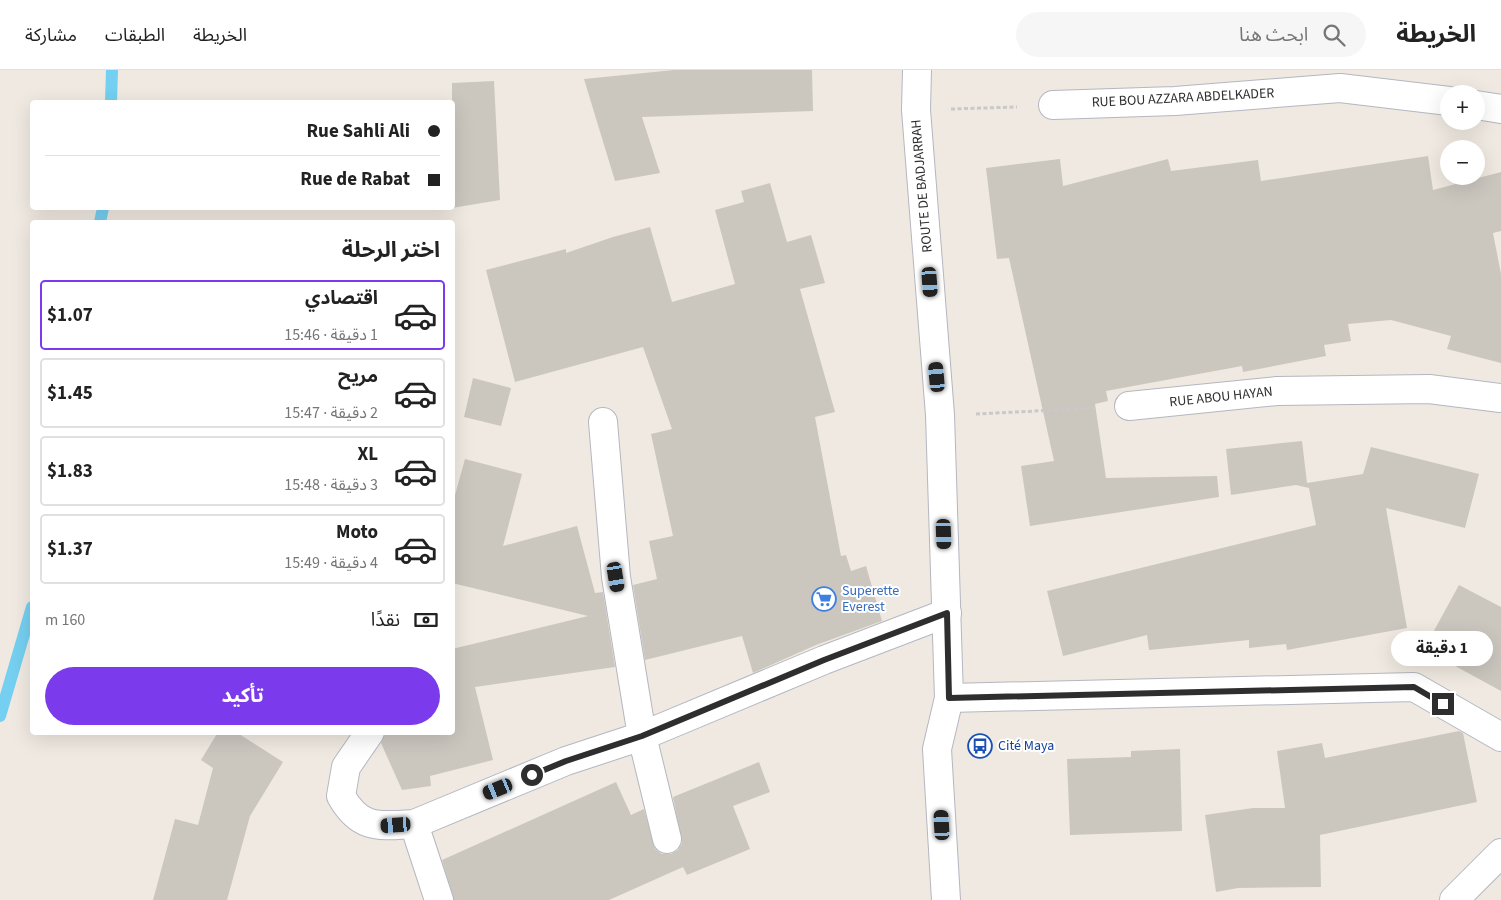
<!DOCTYPE html>
<html lang="ar">
<head>
<meta charset="utf-8">
<style>
	:root { --surface:#fff; --page:#f6f6f6; --text:#222; --muted:#767676; --line:#e0e0e0; --accent:#7c3aed }
	body { margin:0; font-family:"Source Sans 3","Noto Sans Arabic",sans-serif; background:var(--page); color:var(--text); direction:rtl; height:100vh; display:flex; flex-direction:column; font-size:19px; white-space:nowrap }
	* { box-sizing:border-box; margin:0 }
	p { font-size:16px; color:var(--muted) }
	.icon { flex:none; width:28px; height:28px; fill:none; stroke:currentColor; stroke-width:2; stroke-linecap:round; stroke-linejoin:round }
	.map { position:relative; flex:1; overflow:hidden; direction:ltr }
	.side { position:absolute; left:30px; top:150px; width:425px; height:515px; display:flex; flex-direction:column; background:var(--surface); border-radius:5px; box-shadow:0 5px 20px #0002; direction:rtl }
	.side>* { flex:none }
	.banner { position:absolute; left:30px; top:30px; width:425px; height:110px; border-radius:5px; box-shadow:0 5px 20px #0002; direction:rtl; display:grid; align-content:center; height:110px; padding:0 15px; background:var(--surface) }
	.tools { position:absolute; left:1440px; top:15px; display:grid; gap:10px }
	.tools a { display:grid; place-items:center; width:45px; height:45px; border-radius:50%; background:var(--surface); box-shadow:0 5px 20px #0002; font-size:25px }
	.end { position:absolute; width:22px; height:22px; margin:-11px; border:6px solid #2e2e2e; background:#fff; box-shadow:0 0 0 2px #fff }
	.from { border-radius:50% }
	.bubble { position:absolute; height:35px; border-radius:18px; background:var(--surface); box-shadow:0 5px 20px #0002; font-size:16px; font-weight:700; line-height:35px; text-align:center; direction:rtl }
	.car { position:absolute; width:15px; height:30px; margin:-15px -8px; border-radius:6px; box-shadow:0 0 4px 1px #0007; background:linear-gradient(#222 24%,#8ab4d8 0 40%,#222 0 76%,#8ab4d8 0 86%,#222 0) }
	.banner b { display:flex; align-items:center; gap:18px; height:48px; font-size:19px }
	.banner b+b { border-top:1px solid var(--line) }
	.banner i { width:12px; height:12px; background:var(--text) }
	ul { padding:0; list-style:none }
	li { display:flex; align-items:center; gap:15px; height:70px; margin:0 10px 8px; padding:0 5px; border:2px solid var(--line); border-radius:5px }
	li div { flex:1 }
	li b { display:block; font-size:19px }
	li em { font-style:normal; font-weight:700 }
	li.current { border-color:var(--accent) }
	li>.icon { width:45px; height:45px; stroke-width:1.5 }
	h2 { padding:0 15px; font-size:22px; line-height:60px }
	.pay { display:flex; align-items:center; gap:12px; height:55px; padding:0 15px; font-size:19px }
	.pay p { margin-inline-start:auto }
	.action { display:flex; gap:10px; margin-top:auto; padding:10px 15px }
	.action a { flex:1; height:58px; border-radius:30px; background:var(--accent); color:#fff; font-size:20px; font-weight:700; line-height:58px; text-align:center }
	header { display:flex; align-items:center; gap:30px; box-sizing:border-box; height:70px; padding:0 25px; background:var(--surface); border-bottom:1px solid var(--line) }
	header strong { font-size:24px }
	nav { display:flex; gap:28px; margin-inline-start:auto; font-size:18px }
	.search { width:350px; height:45px; background:var(--page); display:flex; align-items:center; gap:12px; box-sizing:border-box; padding:0 18px; border-radius:28px; color:var(--muted); font-size:19px }
	.map>svg:first-child { display:block }
	.lines { fill:none; stroke-linecap:round; stroke-linejoin:round }
	.stream { stroke:#75cff0; stroke-width:12 }
	.building { fill:#cbc7bf }
	.street-casing { stroke:#b4b7c1; stroke-width:30 }
	.secondary-casing { stroke:#b4b7c1; stroke-width:30 }
	.path { stroke:#c9c9c9; stroke-width:3; stroke-dasharray:4 2.5; stroke-linecap:butt }
	.street { stroke:#fff; stroke-width:28 }
	.secondary { stroke:#fff; stroke-width:28 }
	.route { stroke:#2e2e2e; stroke-width:6 }
	.labels { text-anchor:middle; dominant-baseline:central; stroke-width:4; stroke-linejoin:round; paint-order:stroke }
	.street-label { font-size:14px; fill:#2e2e2e; stroke:#fff }
	.shop-label { font-size:14px; fill:#366cbe; stroke:#fff; text-anchor:start }
	.transit-label { font-size:14px; fill:#164399; stroke:#fff; text-anchor:start }
</style>
</head>
<body>
<header>
<strong>الخريطة</strong>
<div class="search"><svg class="icon" aria-label="search" viewBox="0 0 24 24"><circle cx="10" cy="10" r="6"/><path d="M15 15l6 6"/></svg>ابحث هنا</div>
<nav><a>الخريطة</a><a>الطبقات</a><a>مشاركة</a></nav>
</header>
<div class="map">
<svg width="1501" height="830" viewBox="0 0 1501 830">
	<rect width="100%" height="100%" fill="#efe9e1"/>
	<g class="lines">
		<!-- stream -->
		<path class="stream" d="M111,32L112,0
			M100,152L103,138
			M0,646L32,537"/>
	</g>
	<!-- building -->
	<path class="building" d="M674,0H812L813,41L642,47L660,103L615,111L584,9Z
		M494,11L500,130L452,138V13Z
		M1428,86L1433,120L1501,102V161L1493,163L1501,204V293L1447,279L1451,266L1391,250L1348,254L1351,271L1324,275L1326,286L1243,302L1242,296L1106,321L1108,331L1095,334L1106,408L1217,406L1219,427L1030,456L1021,396L1054,391L1009,188L997,189L986,98L1060,89L1063,116L1168,89L1171,101L1258,90L1261,111Z
		M770,113L787,172L811,165L825,213L800,219L835,342L815,347L841,486L846,485L851,501L866,496L882,551L816,575L753,603L742,566L645,590L633,515L657,509L649,471L673,466L651,364L672,359L643,277L515,312L486,200L566,179V183L613,167L650,157L672,232L735,214L715,140L744,132L741,121Z
		M473,308L511,318L501,356L464,347Z
		M1302,371L1307,413L1363,404L1371,377L1479,404L1465,458L1386,438L1407,558L1287,580L1286,574L1249,578V570L1149,580L1147,565L1063,586L1047,521L1316,455L1309,418L1296,415L1231,425L1226,379Z
		M465,389L522,404L503,476L577,456L595,523L603,522L615,597L475,617L493,690L430,706L431,716L402,720L381,673L386,662H452V579L588,546L452,513V436Z
		M1459,515L1501,537V621L1424,579Z
		M1459,661L1463,663L1477,732L1320,765L1321,817L1238,818L1216,822L1205,745L1253,738H1285L1277,681L1322,673L1325,688Z
		M218,662H236L283,692L250,746L227,830H153L175,749L198,755L213,698L201,690Z
		M1180,679L1182,761L1070,765L1067,689L1131,687V681Z
		M759,692L770,722L733,736L750,779L687,805L683,797L609,830H454L442,790L616,712L631,745L644,739L655,779L662,784H671L678,780L682,773L673,727Z"/>
	<g class="lines">
		<!-- street casing -->
		<g class="street-casing">
			<path id="street" d="M1053,35L1175,31L1340,18L1449,31
				M1476,35L1501,39
				M1129,336L1277,321L1429,319L1501,328
				M603,352L616,507L642,666L667,769
				M949,628L1414,617L1501,667
				M370,662L346,697L341,726C360,760 379,756 414,754
				M439,830L414,754L566,691L642,666L824,590L947,543
				M1454,830L1501,783"/>
		</g>
		<!-- secondary casing -->
		<g class="secondary-casing">
			<path id="secondary" d="M917,0L916,40L940,345L949,628L937,679L946,830"/>
		</g>
		<!-- path -->
		<path class="path" d="M951,39L1017,37
			M976,344L1095,338"/>
		<!-- street -->
		<use href="#street" class="street"/>
		<!-- secondary -->
		<use href="#secondary" class="secondary"/>
	</g>
	<g class="lines">
		<!-- route -->
		<path class="route" d="M532,705L566,691L642,666L824,590L947,543L949,628L1414,617L1443,634"/>
	</g>
	<!-- icons -->
	<defs>
		<g id="supermarket-ring" transform="scale(1.25)"><circle r="9.5" fill="#fff" stroke="#3f7fe0" stroke-width="1.5"/><path d="M-6-5.5h2.5l.6 2H6L4.5 2H-2.5L-4.4-4H-6ZM-1.5 3.2a1.3 1.3 0 1 0 .1 0ZM3 3.2a1.3 1.3 0 1 0 .1 0Z" fill="#3f7fe0"/></g>
		<g id="bus-ring" transform="scale(1.25)"><circle r="9.5" fill="#fff" stroke="#1a4fb4" stroke-width="1.5"/><path d="M-5-6H5V4H4V6H2V4H-2V6H-4V4H-5ZM-3.5-4V0h7V-4ZM-3.5 1.2v1.5H-2V1.2ZM2 1.2v1.5H3.5V1.2Z" fill="#1a4fb4"/></g>
	</defs>
	<g fill-rule="evenodd">
		<use href="#supermarket-ring" x="824" y="529"/>
		<use href="#bus-ring" x="980" y="676"/>
	</g>
	<g class="labels">
		<!-- street labels -->
		<g class="street-label">
			<text transform="translate(1183 28) rotate(-3)">RUE BOU AZZARA ABDELKADER</text>
			<text transform="translate(922 116) rotate(-95)">ROUTE DE BADJARRAH</text>
			<text transform="translate(1221 327) rotate(-6)">RUE ABOU HAYAN</text>
		</g>
		<!-- shop labels -->
		<g class="shop-label">
			<text x="842" y="521">Superette<tspan x="842" dy="16">Everest</tspan></text>
		</g>
		<!-- transit labels -->
		<g class="transit-label">
			<text x="998" y="676">Cité Maya</text>
		</g>
	</g>
</svg>
<div class="tools">
<a>+</a>
<a>−</a>
</div>
<i class="end from" style="left:532px;top:705px"></i>
<i class="end" style="left:1443px;top:634px"></i>
<div class="bubble" style="left:1391px;top:561px;width:102px">1 دقيقة</div>
<i class="car" style="left:930px;top:212px;rotate:176deg"></i>
<i class="car" style="left:937px;top:307px;rotate:355deg"></i>
<i class="car" style="left:944px;top:464px;rotate:178deg"></i>
<i class="car" style="left:616px;top:507px;rotate:171deg"></i>
<i class="car" style="left:498px;top:719px;rotate:248deg"></i>
<i class="car" style="left:396px;top:755px;rotate:266deg"></i>
<i class="car" style="left:942px;top:755px;rotate:357deg"></i>
<div class="banner">
<b><i class="from"></i>Rue Sahli Ali</b>
<b><i></i>Rue de Rabat</b>
</div>
<section class="side">
<h2>اختر الرحلة</h2>
<ul>
<li class="current"><svg class="icon" aria-label="car" viewBox="0 0 24 24"><path d="M5 17H2v-5l4-1 3-4h7l3 4 3 1v5h-3M9 17h6M6 11h13"/><circle cx="7" cy="17" r="2"/><circle cx="17" cy="17" r="2"/></svg><div><b>اقتصادي</b><p>1 دقيقة · 15:46</p></div><em>$1.07</em></li>
<li><svg class="icon" aria-label="car" viewBox="0 0 24 24"><path d="M5 17H2v-5l4-1 3-4h7l3 4 3 1v5h-3M9 17h6M6 11h13"/><circle cx="7" cy="17" r="2"/><circle cx="17" cy="17" r="2"/></svg><div><b>مريح</b><p>2 دقيقة · 15:47</p></div><em>$1.45</em></li>
<li><svg class="icon" aria-label="car" viewBox="0 0 24 24"><path d="M5 17H2v-5l4-1 3-4h7l3 4 3 1v5h-3M9 17h6M6 11h13"/><circle cx="7" cy="17" r="2"/><circle cx="17" cy="17" r="2"/></svg><div><b>XL</b><p>3 دقيقة · 15:48</p></div><em>$1.83</em></li>
<li><svg class="icon" aria-label="car" viewBox="0 0 24 24"><path d="M5 17H2v-5l4-1 3-4h7l3 4 3 1v5h-3M9 17h6M6 11h13"/><circle cx="7" cy="17" r="2"/><circle cx="17" cy="17" r="2"/></svg><div><b>Moto</b><p>4 دقيقة · 15:49</p></div><em>$1.37</em></li>
</ul>
<div class="pay"><svg class="icon" aria-label="cash" viewBox="0 0 24 24"><path d="M3 7h18v10H3z"/><circle cx="12" cy="12" r="2"/></svg>نقدًا<p>160 m</p></div>
<div class="action"><a>تأكيد</a></div>
</section>
</div>
</body>
</html>
